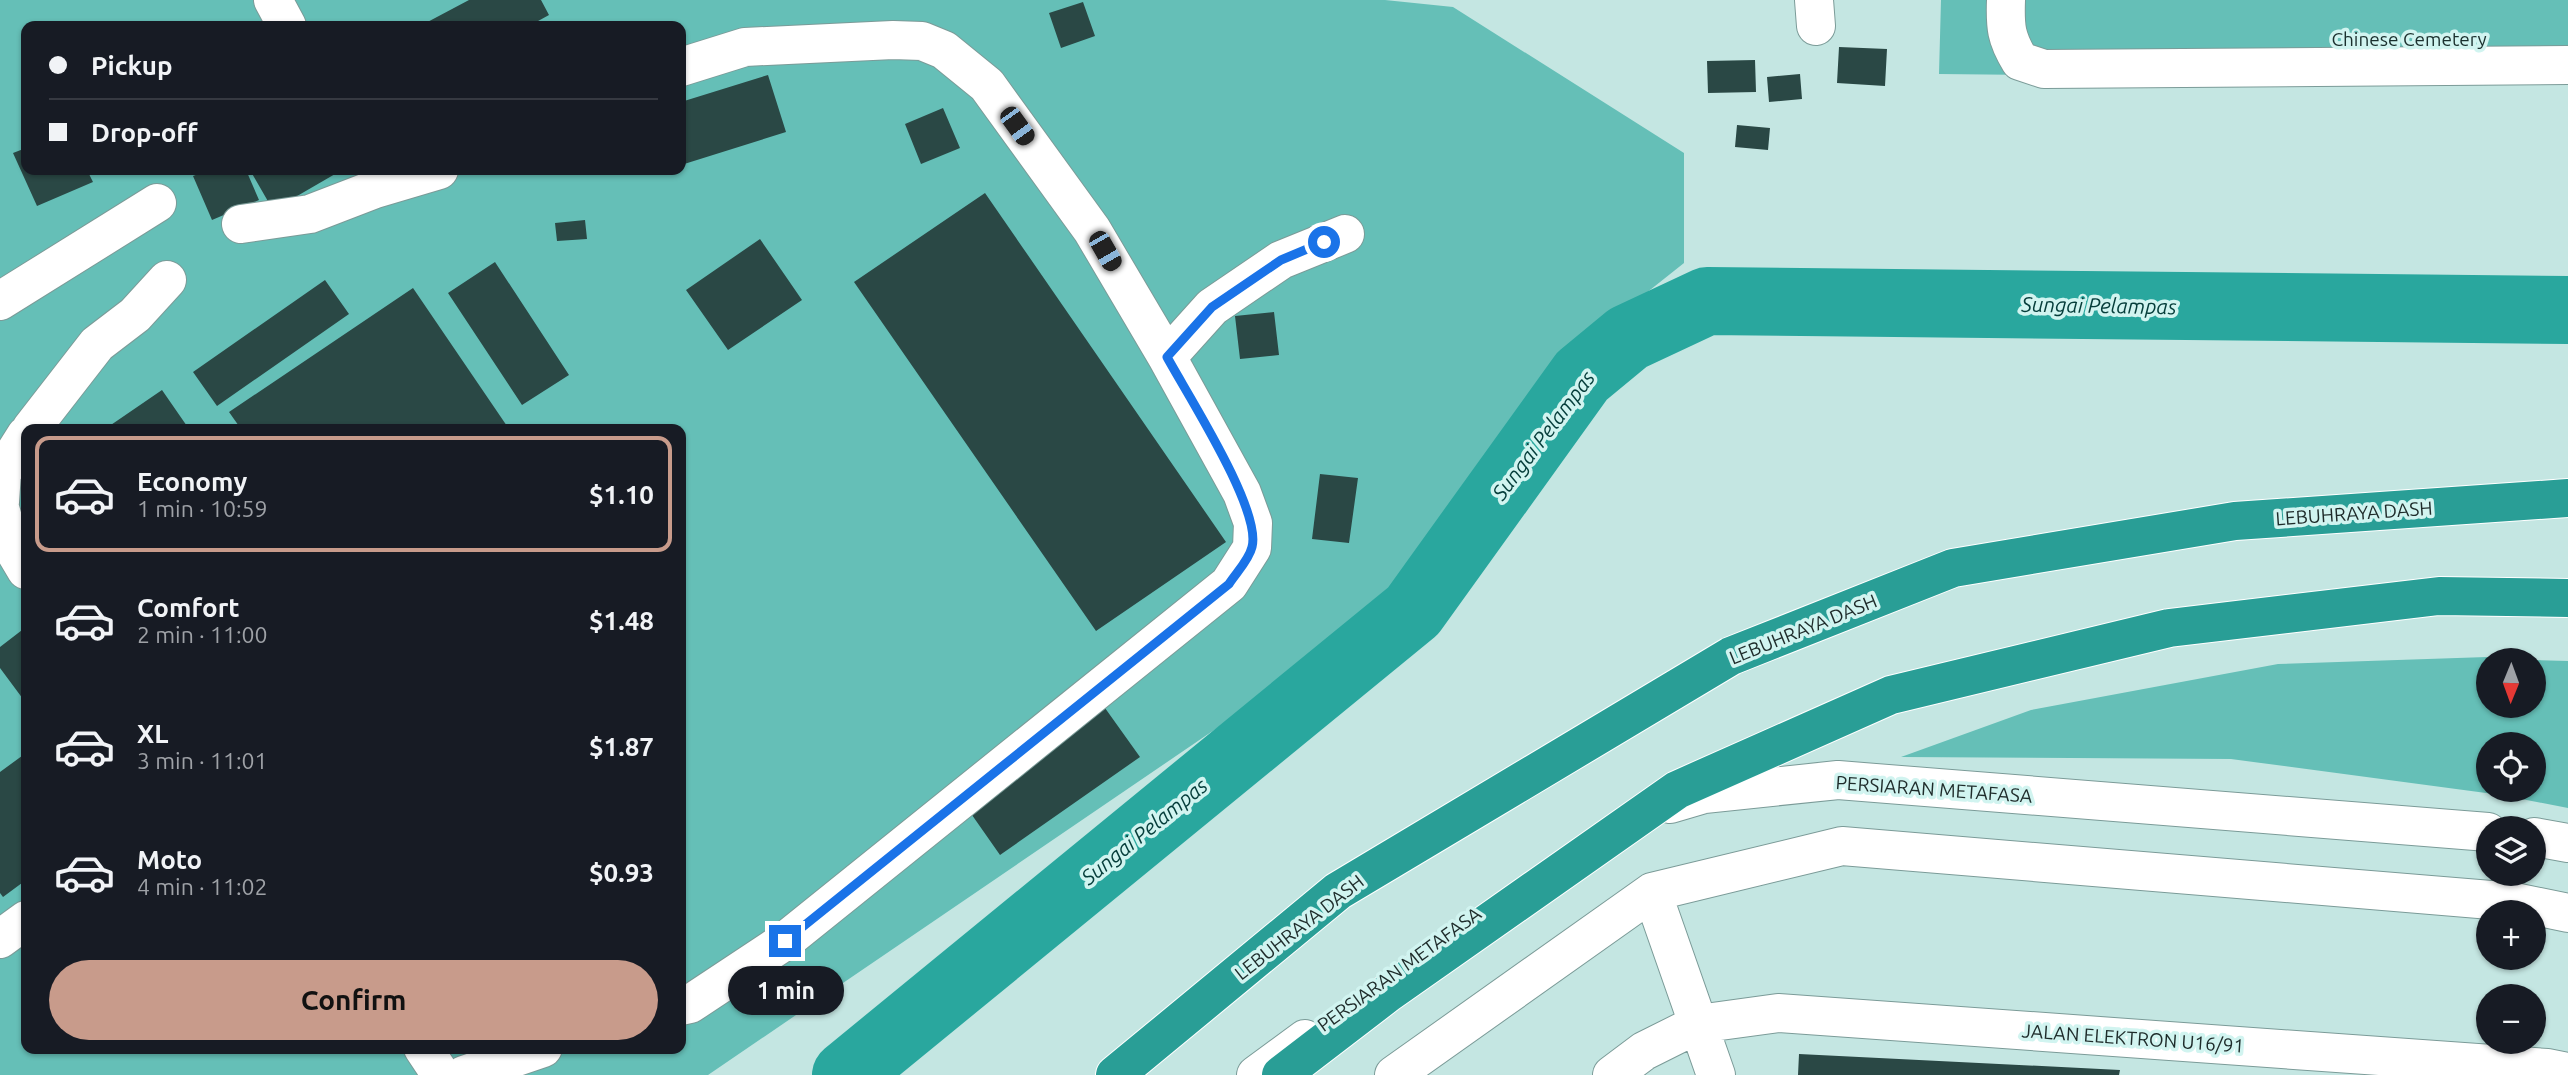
<!DOCTYPE html>
<html lang="en">
<head>
<meta charset="utf-8">
<style>
	:root { --surface:#171b24; --page:#242831; --text:#f1f3f6; --muted:#9ea1a6; --line:#363941; --accent:#c89b8b }
	body { margin:0; font-family:Ubuntu,sans-serif; background:var(--page); color:var(--text); height:100vh; display:flex; flex-direction:column; font-size:26px; white-space:nowrap }
	* { box-sizing:border-box; margin:0 }
	p { font-size:23px; color:var(--muted) }
	.icon { flex:none; width:38px; height:38px; fill:none; stroke:currentColor; stroke-width:2; stroke-linecap:round; stroke-linejoin:round }
	.map { position:relative; flex:1; overflow:hidden }
	.details { position:absolute; left:21px; top:424px; width:665px; height:630px; display:flex; flex-direction:column; background:var(--surface); border-radius:14px; box-shadow:0 2px 5px #0004 }
	.details>* { flex:none }
	.banner { position:absolute; left:21px; top:21px; width:665px; height:154px; border-radius:14px; box-shadow:0 2px 5px #0004; display:grid; align-content:center; height:154px; padding:0 28px; background:var(--surface) }
	.needle { width:46px; rotate:181deg }
	.controls { position:absolute; left:2476px; top:648px; display:grid; gap:14px }
	.controls a { display:grid; place-items:center; width:70px; height:70px; border-radius:50%; background:var(--surface); box-shadow:0 2px 5px #0004; font-size:35px }
	.end { position:absolute; width:32px; height:32px; margin:-16px; border:9px solid #1a73e8; background:#fff; box-shadow:0 0 0 4px #fff }
	.from { border-radius:50% }
	.bubble { position:absolute; height:49px; border-radius:24px; background:var(--surface); box-shadow:0 2px 5px #0004; font-size:23px; font-weight:600; line-height:49px; text-align:center }
	.car { position:absolute; width:21px; height:42px; margin:-21px -10px; border-radius:9px; box-shadow:0 0 5px 2px #0007; background:linear-gradient(#222 24%,#8ab4d8 0 40%,#222 0 76%,#8ab4d8 0 86%,#222 0) }
	.banner b { display:flex; align-items:center; gap:24px; height:66px; font-size:26px }
	.banner b+b { border-top:2px solid var(--line) }
	.banner i { width:18px; height:18px; background:var(--text) }
	ul { padding:12px 0 0; list-style:none }
	li { display:flex; align-items:center; gap:21px; height:116px; margin:0 14px 10px; padding:0 14px; border:4px solid transparent; border-radius:14px }
	li div { flex:1 }
	li b { display:block; font-size:26px }
	li em { font-style:normal; font-weight:600 }
	li.current { border-color:var(--accent) }
	li>.icon { width:63px; height:63px; stroke-width:1.5 }
	.primary-button { display:flex; gap:14px; margin-top:auto; padding:14px 28px }
	.primary-button a { flex:1; height:80px; border-radius:42px; background:var(--accent); color:#111; font-size:28px; font-weight:600; line-height:80px; text-align:center }
	.map>svg:first-child { display:block }
	.green { fill:#65bfb7; fill-rule:evenodd }
	.lines { fill:none; stroke-linecap:round; stroke-linejoin:round }
	.river { stroke:#29a79e; stroke-width:68 }
	.building { fill:#2a4845 }
	.minor-casing { stroke:#7b9b98; stroke-width:40 }
	.highway-casing { stroke:#fff; stroke-width:40 }
	.minor { stroke:#fff; stroke-width:38 }
	.highway { stroke:#299e96; stroke-width:38 }
	.highway-bridge-casing { stroke:#fff; stroke-width:40; stroke-linecap:butt }
	.highway-bridge { stroke:#299e96; stroke-width:38 }
	.route { stroke:#1a73e8; stroke-width:9 }
	.labels { text-anchor:middle; dominant-baseline:central; stroke-width:7; stroke-linejoin:round; paint-order:stroke }
	.park-label { font-size:19px; fill:#1b302e; stroke:#d1f4f0 }
	.street-label { font-size:19px; fill:#1e2b2a; stroke:#d1f4f0 }
	.water-label { font-size:21px; font-style:italic; fill:#053d3a; stroke:#d1f4f0 }
</style>
</head>
<body>
<div class="map">
<svg width="2568" height="1075" viewBox="0 0 2568 1075">
	<rect width="100%" height="100%" fill="#c4e6e2"/>
	<!-- green -->
	<path class="green" d="M0,0H1385L1453,7L1684,153V263L1553,367L1396,606L708,1075H0ZM26,26H681V170H26ZM26,429H681V1048H26Z
		M1941,0H2568V80L1939,74Z
		M2487,657L2533,660H2488V705H2534V660L2568,661V808L2501,795L2231,759L1901,757L2031,710L2278,664ZM2488,744H2534V789H2488Z"/>
	<g class="lines">
		<!-- river -->
		<path class="river" d="M846,1075L1413,611L1582,376L1628,338L1707,301L2568,310"/>
	</g>
	<!-- building -->
	<path class="building" d="M469,0H541L549,15L529,26H420Z
		M1083,2L1095,36L1061,48L1049,13Z
		M1839,47L1887,49L1885,86L1837,83Z
		M1755,60L1756,92L1708,93L1707,61Z
		M1800,74L1802,99L1769,102L1767,77Z
		M768,75L786,132L681,165V102Z
		M943,108L960,148L921,164L905,124Z
		M1737,125L1770,128L1768,150L1735,147Z
		M26,148V170H87L93,182L37,206L13,153Z
		M209,170H246L259,200L212,220L193,176Z
		M250,170H342L273,210Z
		M985,193L1226,542L1096,631L854,282Z
		M585,220L587,239L557,241L555,223Z
		M760,239L802,300L728,350L686,290Z
		M495,262L569,375L522,405L448,293Z
		M325,280L349,314L217,406L193,372Z
		M413,288L509,429H241L229,412Z
		M1274,312L1279,355L1240,359L1235,316Z
		M162,390L189,429H105Z
		M1320,474L1358,478L1349,543L1312,539Z
		M26,627V696L23,699L0,668V647Z
		M1105,708L1140,757L1000,855L965,805Z
		M26,753V880L3,897L0,893V772Z
		M1799,1054L2120,1070L2119,1075H1798Z"/>
	<g class="lines">
		<!-- minor casing -->
		<g class="minor-casing">
			<path id="minor" d="M273,0L287,26
				M1814,0L1816,26
				M2006,0C2005,27 2006,38 2020,61L2044,69L2568,65
				M681,67L745,47L893,40L922,41L944,50L987,85L1092,230L1167,357L1242,493L1253,523L1252,548L1229,584L785,941L690,1004L681,1006
				M241,224L310,214L375,189L439,170
				M0,301L157,203
				M1167,357L1212,307L1281,260L1345,234
				M31,429L97,344L135,315L167,280
				M0,502L2,473L26,435
				M0,508L10,543L26,570
				M1670,804L1704,794L1838,780L2488,832
				M2534,837L2568,843
				M1652,892L1716,1075
				M0,939L26,920
				M423,1048L441,1075
				M464,1075L543,1048
				M1256,1075L1305,1039
				M1394,1075L1652,892L1842,846L2515,902L2568,913
				M1612,1075L1644,1051L1698,1024L1778,1013L2547,1068L2568,1072"/>
		</g>
		<!-- highway casing -->
		<g class="highway-casing">
			<path id="highway" d="M1115,1075L1338,891L1731,656L1953,568L2235,521L2568,498"/>
		</g>
		<!-- minor -->
		<use href="#minor" class="minor"/>
		<!-- highway -->
		<use href="#highway" class="highway"/>
		<!-- highway-bridge casing -->
		<g class="highway-bridge-casing">
			<path id="highway-bridge" d="M1281,1075L1388,993L1677,790L1891,695L2169,628L2439,596L2568,598"/>
		</g>
		<!-- highway-bridge -->
		<use href="#highway-bridge" class="highway-bridge"/>
	</g>
	<g class="lines">
		<!-- route -->
		<path class="route" d="M785,941L1229,584C1236,573 1249,560 1252,547C1262,510 1187,394 1167,357L1212,307L1281,260L1324,242"/>
	</g>
	<g class="labels">
		<!-- park labels -->
		<g class="park-label">
			<text x="2409" y="39">Chinese Cemetery</text>
		</g>
		<!-- street labels -->
		<g class="street-label">
			<text transform="translate(2354 513) rotate(-4)">LEBUHRAYA DASH</text>
			<text transform="translate(1803 629) rotate(-22)">LEBUHRAYA DASH</text>
			<text transform="translate(1934 789) rotate(4)">PERSIARAN METAFASA</text>
			<text transform="translate(1299 927) rotate(-38)">LEBUHRAYA DASH</text>
			<text transform="translate(1399 969) rotate(-36)">PERSIARAN METAFASA</text>
			<text transform="translate(2133 1038) rotate(4)">JALAN ELEKTRON U16/91</text>
		</g>
		<!-- water labels -->
		<g class="water-label">
			<text transform="translate(2099 305) rotate(1)">Sungai Pelampas</text>
			<text transform="translate(1543 435) rotate(-53)">Sungai Pelampas</text>
			<text transform="translate(1144 831) rotate(-39)">Sungai Pelampas</text>
		</g>
	</g>
</svg>
<div class="controls">
<a><svg class="needle" viewBox="-14 -14 28 28"><path d="M0-13l5 13h-10z" fill="#e53935"/><path d="M0 13l5-13h-10z" fill="#9ea1a6"/></svg></a>
<a><svg class="icon" aria-label="locate" viewBox="0 0 24 24"><circle cx="12" cy="12" r="6"/><path d="M12 2v4M12 18v4M2 12h4M18 12h4"/></svg></a>
<a><svg class="icon" aria-label="layers" viewBox="0 0 24 24"><path d="M12 4l9 5-9 5-9-5zM3 14l9 5 9-5"/></svg></a>
<a>+</a>
<a>−</a>
</div>
<i class="end from" style="left:1324px;top:242px"></i>
<i class="end" style="left:785px;top:941px"></i>
<div class="bubble" style="left:728px;top:966px;width:116px">1 min</div>
<i class="car" style="left:1017px;top:126px;rotate:144deg"></i>
<i class="car" style="left:1105px;top:251px;rotate:150deg"></i>
<div class="banner">
<b><i class="from"></i>Pickup</b>
<b><i></i>Drop-off</b>
</div>
<section class="details">
<ul>
<li class="current"><svg class="icon" aria-label="car" viewBox="0 0 24 24"><path d="M5 17H2v-5l4-1 3-4h7l3 4 3 1v5h-3M9 17h6M6 11h13"/><circle cx="7" cy="17" r="2"/><circle cx="17" cy="17" r="2"/></svg><div><b>Economy</b><p>1 min · 10:59</p></div><em>$1.10</em></li>
<li><svg class="icon" aria-label="car" viewBox="0 0 24 24"><path d="M5 17H2v-5l4-1 3-4h7l3 4 3 1v5h-3M9 17h6M6 11h13"/><circle cx="7" cy="17" r="2"/><circle cx="17" cy="17" r="2"/></svg><div><b>Comfort</b><p>2 min · 11:00</p></div><em>$1.48</em></li>
<li><svg class="icon" aria-label="car" viewBox="0 0 24 24"><path d="M5 17H2v-5l4-1 3-4h7l3 4 3 1v5h-3M9 17h6M6 11h13"/><circle cx="7" cy="17" r="2"/><circle cx="17" cy="17" r="2"/></svg><div><b>XL</b><p>3 min · 11:01</p></div><em>$1.87</em></li>
<li><svg class="icon" aria-label="car" viewBox="0 0 24 24"><path d="M5 17H2v-5l4-1 3-4h7l3 4 3 1v5h-3M9 17h6M6 11h13"/><circle cx="7" cy="17" r="2"/><circle cx="17" cy="17" r="2"/></svg><div><b>Moto</b><p>4 min · 11:02</p></div><em>$0.93</em></li>
</ul>
<div class="primary-button"><a>Confirm</a></div>
</section>
</div>
</body>
</html>
